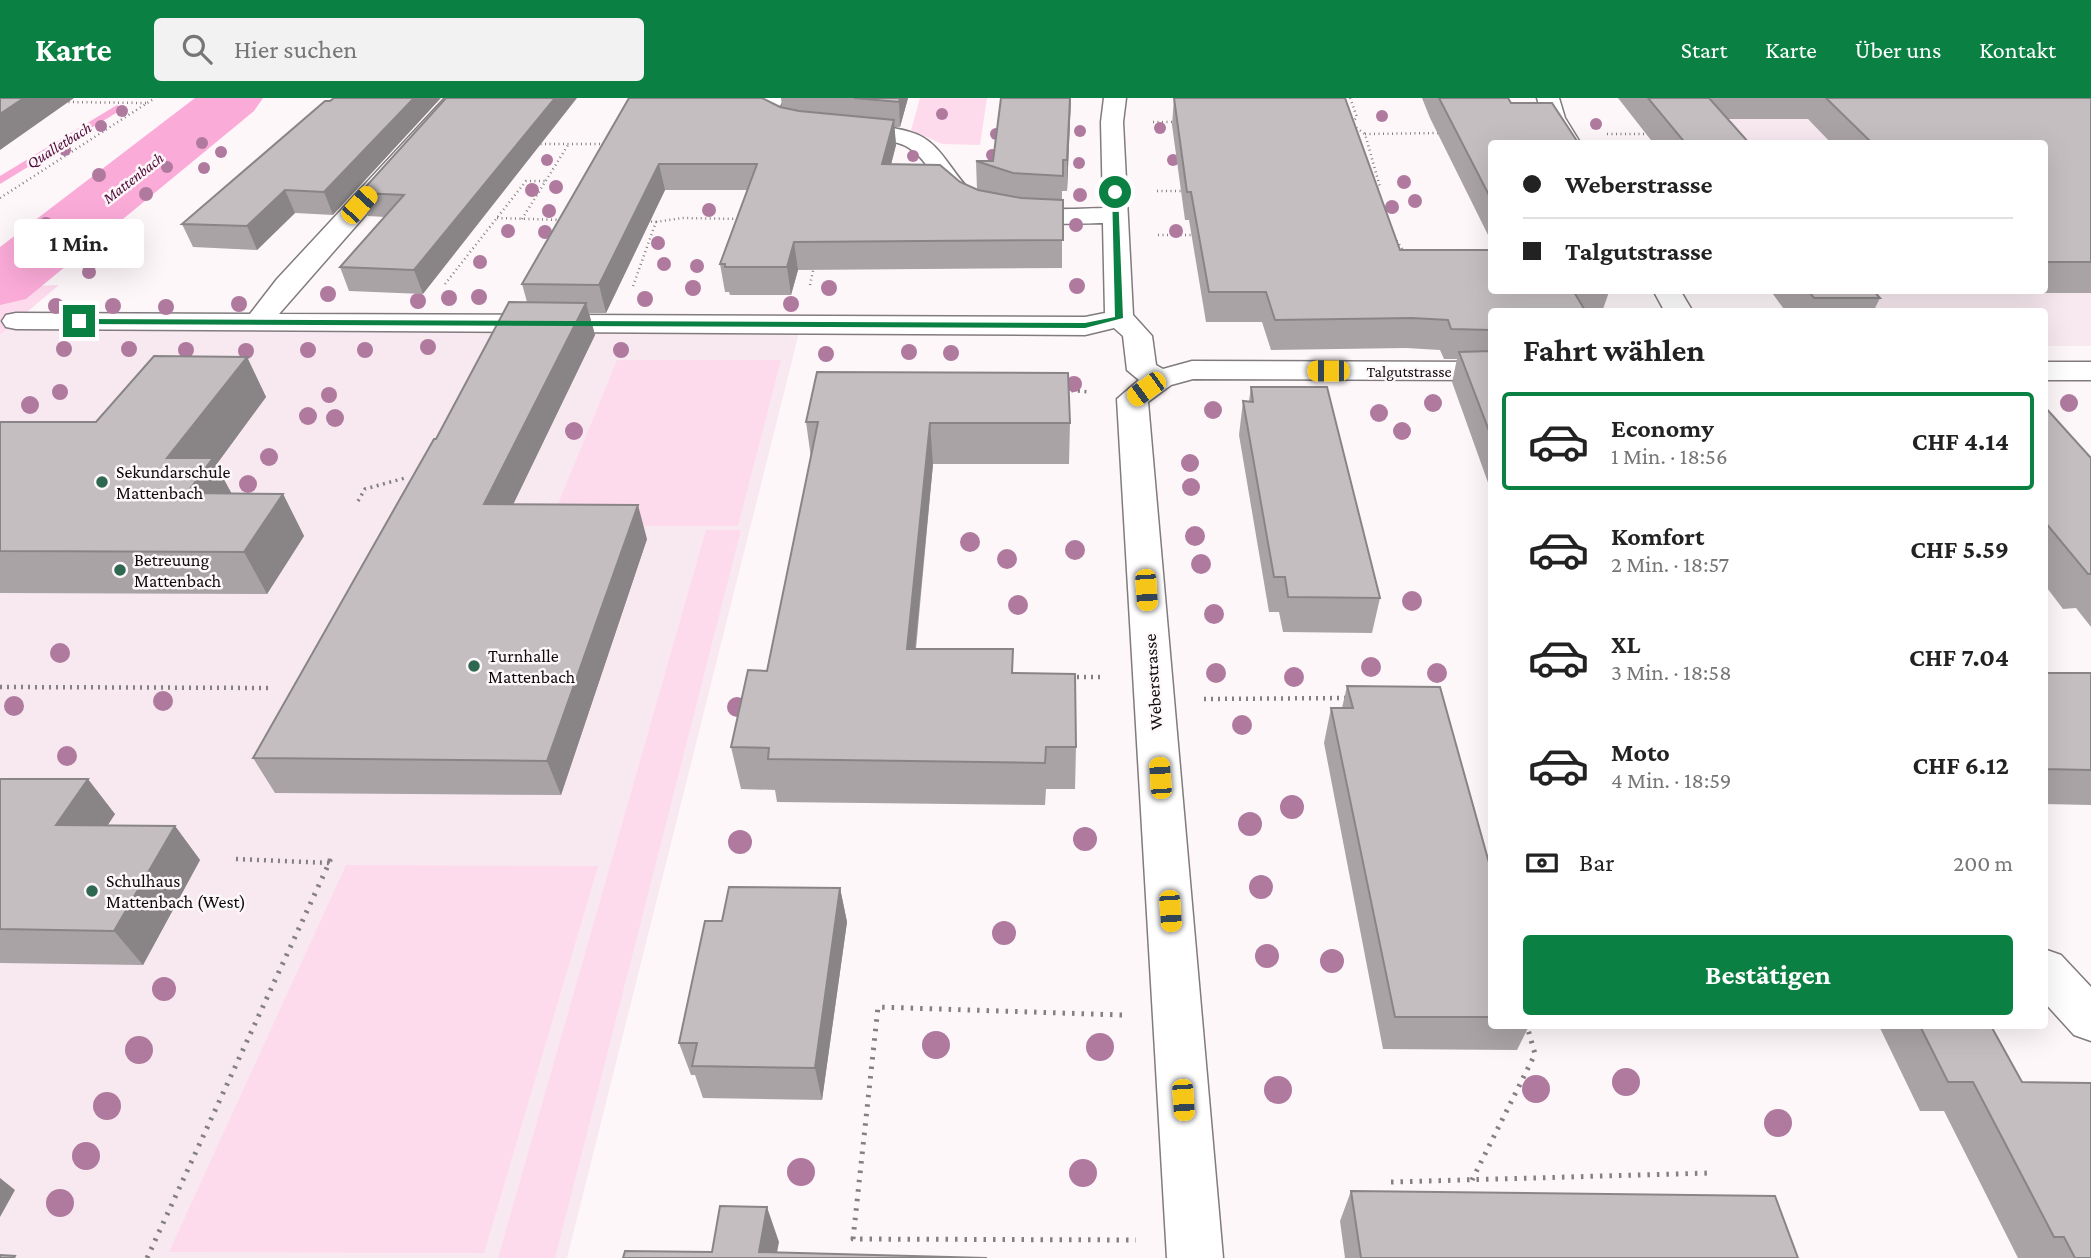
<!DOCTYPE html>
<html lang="de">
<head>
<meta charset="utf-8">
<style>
	:root { --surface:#fff; --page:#f2f2f2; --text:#222; --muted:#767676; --line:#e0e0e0; --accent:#0b8043 }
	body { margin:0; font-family:"Crimson Pro",serif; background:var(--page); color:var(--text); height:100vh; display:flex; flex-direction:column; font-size:26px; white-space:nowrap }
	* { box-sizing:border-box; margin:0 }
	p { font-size:23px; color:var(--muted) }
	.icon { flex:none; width:38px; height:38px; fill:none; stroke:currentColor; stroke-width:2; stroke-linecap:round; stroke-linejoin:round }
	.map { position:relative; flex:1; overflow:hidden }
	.side { position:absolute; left:1488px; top:210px; width:560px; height:721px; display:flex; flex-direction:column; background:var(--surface); border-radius:7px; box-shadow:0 7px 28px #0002 }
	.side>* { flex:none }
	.banner { position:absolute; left:1488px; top:42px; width:560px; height:154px; border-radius:7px; box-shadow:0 7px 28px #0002; display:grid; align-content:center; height:154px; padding:0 35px; background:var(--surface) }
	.end { position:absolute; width:32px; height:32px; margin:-16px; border:9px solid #0b8043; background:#fff; box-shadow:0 0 0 4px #fff }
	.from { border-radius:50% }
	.bubble { position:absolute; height:49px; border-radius:7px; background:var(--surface); box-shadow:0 7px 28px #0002; font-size:23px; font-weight:700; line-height:49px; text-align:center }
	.car { position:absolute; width:21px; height:42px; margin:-21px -10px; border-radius:9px; box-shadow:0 0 5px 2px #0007; background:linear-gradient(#f5c518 24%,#345 0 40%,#f5c518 0 76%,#345 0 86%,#f5c518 0) }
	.banner b { display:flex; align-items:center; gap:24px; height:66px; font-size:26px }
	.banner b+b { border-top:2px solid var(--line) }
	.banner i { width:18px; height:18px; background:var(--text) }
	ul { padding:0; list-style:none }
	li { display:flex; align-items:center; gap:21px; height:98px; margin:0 14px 10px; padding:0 21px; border:4px solid transparent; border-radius:7px }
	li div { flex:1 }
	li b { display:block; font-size:26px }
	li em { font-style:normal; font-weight:700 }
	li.selected { border-color:var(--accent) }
	li>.icon { width:63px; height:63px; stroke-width:1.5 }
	h2 { padding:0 35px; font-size:32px; line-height:84px }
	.pay { display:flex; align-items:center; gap:18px; height:77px; padding:0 35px; font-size:26px }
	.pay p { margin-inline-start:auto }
	.cta { display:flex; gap:14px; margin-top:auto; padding:14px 35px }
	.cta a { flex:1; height:80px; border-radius:7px; background:var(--accent); color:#fff; font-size:28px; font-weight:700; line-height:80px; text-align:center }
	header { display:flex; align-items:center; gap:42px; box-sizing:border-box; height:98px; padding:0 35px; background:var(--accent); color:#fff }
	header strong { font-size:33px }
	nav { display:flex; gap:38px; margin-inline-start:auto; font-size:24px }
	.search { width:490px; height:63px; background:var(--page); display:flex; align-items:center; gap:18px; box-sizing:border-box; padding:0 24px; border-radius:7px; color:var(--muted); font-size:26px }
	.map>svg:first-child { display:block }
	.built { fill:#f8e9f0 }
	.green { fill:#fddbed }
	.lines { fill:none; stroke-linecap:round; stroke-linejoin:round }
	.stream { fill:#fbabd8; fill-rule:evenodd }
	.river { fill:#fbabd8; fill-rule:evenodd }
	.minor-casing { stroke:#817b7e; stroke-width:3 }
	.path-far3 { stroke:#848082; stroke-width:2.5; stroke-dasharray:1 3.5; stroke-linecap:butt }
	.path-far2 { stroke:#848082; stroke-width:3.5; stroke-dasharray:2 4.5; stroke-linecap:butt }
	.path-far1 { stroke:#848082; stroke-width:4.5; stroke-dasharray:2 5; stroke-linecap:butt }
	.path { stroke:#848082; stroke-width:5; stroke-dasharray:2.5 7; stroke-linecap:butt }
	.minor { fill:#fff; fill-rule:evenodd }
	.tree { fill:#af7a9e }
	.wall { fill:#a9a3a6 }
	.shaded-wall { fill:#898587 }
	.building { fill:#c4bec1; stroke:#898587; stroke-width:2 }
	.route { fill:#0b8043 }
	.poi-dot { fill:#2f6851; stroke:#fef7fa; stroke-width:2.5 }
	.labels { text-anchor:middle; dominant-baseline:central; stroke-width:5; stroke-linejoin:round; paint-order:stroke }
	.far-water-label { font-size:16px; font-style:italic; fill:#500b3a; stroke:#fef7fa }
	.far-street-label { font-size:16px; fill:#0d0b0c; stroke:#fef7fa }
	.poi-label { font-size:18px; fill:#0d0b0c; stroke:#fef7fa; text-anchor:start }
	.street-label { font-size:18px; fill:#0d0b0c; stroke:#fef7fa }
</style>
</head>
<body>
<header>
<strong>Karte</strong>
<div class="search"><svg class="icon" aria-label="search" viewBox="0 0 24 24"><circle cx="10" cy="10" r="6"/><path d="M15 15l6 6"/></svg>Hier suchen</div>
<nav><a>Start</a><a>Karte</a><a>Über uns</a><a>Kontakt</a></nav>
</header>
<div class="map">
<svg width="2091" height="1160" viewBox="0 0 2091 1160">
	<rect width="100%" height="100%" fill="#fef7fa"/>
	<!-- built -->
	<path class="built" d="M1685,0H2091V248H2044V214L1866,213L1848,193L2044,192V46L1724,45Z
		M16,223L801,227L567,1160H0V237Z"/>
	<!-- green -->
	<path class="green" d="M920,0H987L980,47L942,46L911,32Z
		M59,187L0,237V189Z
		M617,262H781L738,428H549Z
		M706,432H741L555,1160H498Z
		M346,767L598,768L484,1155L169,1154Z"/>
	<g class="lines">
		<!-- stream -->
		<path class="stream" d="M117,7L122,10L121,12L0,86V78Z"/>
		<!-- river -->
		<path class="river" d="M195,0H263L254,13L26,201L0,207V149Z"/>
		<!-- minor casing -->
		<g class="minor-casing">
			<path id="minor" d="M445,0H468L279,216L1085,219L1105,215L1103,125C1060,126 980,131 949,98C933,80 923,52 898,45C859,33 782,50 756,12L762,0H784L779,10C815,37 869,21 910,34C939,42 948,69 967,89C996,117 1065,111 1103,110L1101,24L1104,0H1126L1123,24L1133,217L1152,238L1156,267L1163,271L1192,263L1491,264V282L1193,281L1171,287L1148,304L1223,1160H1167L1117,301L1139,282L1127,272L1123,238L1114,230L1085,237L16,231L6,229L2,223L6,217L16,215L250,216L277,181Z
				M1537,0H1559L1565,20L1581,46H1558L1543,20Z
				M1653,192H1680L1693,214H1665Z
				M2044,264H2091V282H2044Z
				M2044,851L2061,857L2091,889V943L2074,937L2044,904Z"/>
		</g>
		<!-- path-far3 -->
		<path class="path-far3" d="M1350,0L1357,19L1351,26L1365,36L1380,89L1375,92
			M64,4L146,5
			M1153,24H1175
			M1365,36L1441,35
			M1607,36H1650
			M536,46H608
			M1157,93H1186
			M0,100L155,0
			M497,120L563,122
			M522,121L568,47
			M656,124L682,120L742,121
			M1158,137H1195
			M1394,139L1405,155
			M445,186L526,83H545
			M810,187L814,168
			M633,188L656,124L645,123"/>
		<!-- path-far2 -->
		<path class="path-far2" d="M1065,292L1091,294
			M358,403L365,391L405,380"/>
		<!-- path-far1 -->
		<path class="path-far1" d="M1070,579H1104
			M0,589L273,590
			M1204,601L1349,600
			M236,761L329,765"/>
		<!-- path -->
		<path class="path" d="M1122,917L878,909L853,1141L1136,1142
			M1472,1082L1535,956L1527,928
			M1391,1084L1710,1075
			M147,1160L330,763H326"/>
		<!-- minor -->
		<use href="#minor" class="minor"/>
	</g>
	<!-- trees -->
	<g class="tree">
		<circle cx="122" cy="13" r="6"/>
		<circle cx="942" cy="16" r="6"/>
		<circle cx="1382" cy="18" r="6"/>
		<circle cx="1596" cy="26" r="6"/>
		<circle cx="101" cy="28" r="6"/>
		<circle cx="1160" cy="30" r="6"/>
		<circle cx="1080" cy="33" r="6"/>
		<circle cx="996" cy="36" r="6"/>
		<circle cx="202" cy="45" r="6"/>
		<circle cx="65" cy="52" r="6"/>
		<circle cx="221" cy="54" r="6"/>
		<circle cx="992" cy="57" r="6"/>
		<circle cx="913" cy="58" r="6"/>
		<circle cx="547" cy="62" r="6"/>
		<circle cx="1173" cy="62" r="6"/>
		<circle cx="1079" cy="65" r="6"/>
		<circle cx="167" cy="69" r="6"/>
		<circle cx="204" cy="70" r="6"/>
		<circle cx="99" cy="77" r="7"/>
		<circle cx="1404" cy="84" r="7"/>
		<circle cx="556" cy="89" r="7"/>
		<circle cx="532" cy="92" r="7"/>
		<circle cx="146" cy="96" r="7"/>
		<circle cx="1080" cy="97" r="7"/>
		<circle cx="1415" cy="103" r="7"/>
		<circle cx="1392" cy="109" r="7"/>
		<circle cx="709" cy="112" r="7"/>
		<circle cx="549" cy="113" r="7"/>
		<circle cx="46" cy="126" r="7"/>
		<circle cx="1076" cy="127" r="7"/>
		<circle cx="508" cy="133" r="7"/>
		<circle cx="1176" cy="133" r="7"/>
		<circle cx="545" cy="134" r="7"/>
		<circle cx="658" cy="145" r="7"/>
		<circle cx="480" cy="164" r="7"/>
		<circle cx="664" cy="166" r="7"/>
		<circle cx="697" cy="168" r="7"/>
		<circle cx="89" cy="174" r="7"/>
		<circle cx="1077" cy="188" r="8"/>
		<circle cx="693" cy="190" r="8"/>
		<circle cx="829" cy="190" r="8"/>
		<circle cx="328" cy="196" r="8"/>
		<circle cx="479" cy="199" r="8"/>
		<circle cx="449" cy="200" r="8"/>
		<circle cx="645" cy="201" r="8"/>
		<circle cx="418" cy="203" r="8"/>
		<circle cx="239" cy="206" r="8"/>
		<circle cx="791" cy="206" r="8"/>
		<circle cx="56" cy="208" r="8"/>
		<circle cx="113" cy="208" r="8"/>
		<circle cx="166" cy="209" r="8"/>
		<circle cx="428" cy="249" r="8"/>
		<circle cx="64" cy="251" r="8"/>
		<circle cx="129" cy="251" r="8"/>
		<circle cx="186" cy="252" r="8"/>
		<circle cx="308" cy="252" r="8"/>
		<circle cx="365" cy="252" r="8"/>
		<circle cx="621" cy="252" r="8"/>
		<circle cx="246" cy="253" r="8"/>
		<circle cx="909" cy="254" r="8"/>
		<circle cx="951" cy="255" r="8"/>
		<circle cx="826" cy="256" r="8"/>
		<circle cx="1074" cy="286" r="8"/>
		<circle cx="60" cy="294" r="8"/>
		<circle cx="329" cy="297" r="8"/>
		<circle cx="1433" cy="305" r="9"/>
		<circle cx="2069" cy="305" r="9"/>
		<circle cx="30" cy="307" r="9"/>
		<circle cx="1213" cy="312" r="9"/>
		<circle cx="1379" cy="315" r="9"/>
		<circle cx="308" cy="318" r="9"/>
		<circle cx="335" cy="320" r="9"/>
		<circle cx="574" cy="333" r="9"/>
		<circle cx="1402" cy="333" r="9"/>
		<circle cx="269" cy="359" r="9"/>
		<circle cx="1190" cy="365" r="9"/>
		<circle cx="248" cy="386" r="9"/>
		<circle cx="1191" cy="389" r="9"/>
		<circle cx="1195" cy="438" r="10"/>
		<circle cx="970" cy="444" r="10"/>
		<circle cx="1075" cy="452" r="10"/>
		<circle cx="1007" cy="461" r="10"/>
		<circle cx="1201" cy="466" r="10"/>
		<circle cx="1412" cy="503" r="10"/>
		<circle cx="1018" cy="507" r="10"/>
		<circle cx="1214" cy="516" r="10"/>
		<circle cx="60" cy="555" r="10"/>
		<circle cx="1371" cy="569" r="10"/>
		<circle cx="1216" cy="575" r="10"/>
		<circle cx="1437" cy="575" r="10"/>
		<circle cx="1294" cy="579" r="10"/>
		<circle cx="163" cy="603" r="10"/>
		<circle cx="14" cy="608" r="10"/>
		<circle cx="737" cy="609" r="10"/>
		<circle cx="1242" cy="627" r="10"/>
		<circle cx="67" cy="658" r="10"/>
		<circle cx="1292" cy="709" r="12"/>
		<circle cx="1250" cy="726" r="12"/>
		<circle cx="1085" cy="741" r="12"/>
		<circle cx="740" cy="744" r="12"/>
		<circle cx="1261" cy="789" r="12"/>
		<circle cx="1004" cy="835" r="12"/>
		<circle cx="1267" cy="858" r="12"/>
		<circle cx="1332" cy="863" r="12"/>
		<circle cx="164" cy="891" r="12"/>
		<circle cx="936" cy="947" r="14"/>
		<circle cx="1100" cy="949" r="14"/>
		<circle cx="139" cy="952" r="14"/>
		<circle cx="1626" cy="984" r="14"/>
		<circle cx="1536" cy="991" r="14"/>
		<circle cx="1278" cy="992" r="14"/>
		<circle cx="107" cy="1008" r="14"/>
		<circle cx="1778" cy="1025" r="14"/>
		<circle cx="86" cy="1058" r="14"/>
		<circle cx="801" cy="1074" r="14"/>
		<circle cx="1083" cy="1075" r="14"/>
		<circle cx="60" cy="1105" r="14"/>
	</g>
	<!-- wall -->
	<path class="wall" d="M446,0L423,196L349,193L340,169L385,119L368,118L360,95Z
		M629,0L780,9L785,10L782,9L781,0H908L900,29H894L896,47L891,67L960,84L977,92L976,63H993L1071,0L1067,93H1062V170L798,172L791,197H730L729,194H725L720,166L747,92H665L606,215H589L595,237L513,406L647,441L561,697L275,695L253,660L436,341L527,204L522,186Z
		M1174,0L1400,152L1609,194L1602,214H1491V393L1452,284L1457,261H1444L1440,252L1406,250L1271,252L1262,224H1206L1189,122H1185L1172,27Z
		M1422,0H1508L1511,5L1491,46V143L1430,20Z
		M1618,0H2091V195H1980L1977,192H2044V46H1832L1808,21H1728L1750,46H1654Z
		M330,3L333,117L295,115L257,152L193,149L182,126Z
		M1770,192H1873L1880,200L1873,214H1786Z
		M247,259L266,299L216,367L232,396H283L304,438L267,496L0,495V324H96Z
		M1251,289L1380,500L1372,535L1283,534L1279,514H1269L1239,337L1243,303H1249Z
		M2044,308L2091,360V529L2076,510L2063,511L2044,486Z
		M806,324L1070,325L1069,366H933L916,551L1013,575L1076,649L1075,691H1046L1045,707L777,704L775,692L741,691L731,649L767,573L811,360Z
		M2044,575H2091V707L2044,706Z
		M1347,588L1491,772V928H1529L1517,952L1383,951L1324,645L1331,610H1342Z
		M0,681L115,716L107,728H175L200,762L143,867L0,865Z
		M840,790L847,824L822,1002L703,1000L695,977H691L679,945L722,823Z
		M1757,928H1874L1871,931L1758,930Z
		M1879,928H1991L2091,1160H2018L1944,1013H1920Z
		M1351,1093L1798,1160H1345L1340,1123Z"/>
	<!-- shaded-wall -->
	<path class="shaded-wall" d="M24,0H74L0,52V16Z
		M414,0H441L333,117L324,94Z
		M555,0H577L423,196L414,172Z
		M900,0H908L900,29L899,4Z
		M1070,0H1071L1067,93V62Z
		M894,22L896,47L884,93L882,66Z
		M659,66L665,92L606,215L599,187Z
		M285,92L295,115L257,152L247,128Z
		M794,144L798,172L791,197L787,169Z
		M586,205L595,237L497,440L484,406Z
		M247,259L266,299L216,367L235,402L210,437L167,360Z
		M930,325L933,366L911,593L907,551Z
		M283,396L304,438L267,496L244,454Z
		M638,407L647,441L561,697L547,663Z
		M88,681L115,716L85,762L56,727Z
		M175,728L200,762L143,867L114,833Z
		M840,790L847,824L822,1002L815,970Z
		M0,1080L15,1092L0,1119Z
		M767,1109L779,1144L776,1160L759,1154Z"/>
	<!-- building -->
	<path class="building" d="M0,0H24L0,16Z
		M334,0H414L324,94L285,92L247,128L182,126L325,3H330Z
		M446,0H555L414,172L340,169L404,97L360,95Z
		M629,0H762L780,9L799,13L894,22L882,66L940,67L960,84L978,92L1021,100L1063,102V142L794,144L787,169H725V166H720L757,66H659L599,187L522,186Z
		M854,0H900L899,4Z
		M1001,0H1070L1067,62H1063V78L1013,75L976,63H993Z
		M1174,0H1345L1400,152H1491V192H1608L1609,194H1574L1586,214H1491V232L1451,231L1448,222L1412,220L1275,222L1266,194H1209L1191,94H1187Z
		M1439,0H1508L1511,5H1552L1579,46H1491V101Z
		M1648,0H1709L1750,46H1686Z
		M1826,0H2091V164H2044V46H1873Z
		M1808,192H1873L1880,200H1814Z
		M509,204L586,205L484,406L638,407L547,663L253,660L434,341H436Z
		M1491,253V338L1459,254Z
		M154,258L247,259L167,360H213L187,395L283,396L244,454L0,453V324H96Z
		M817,274L1068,275L1070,325H930L907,551H1013L1012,575L1075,576L1076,649H1046L1045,665L768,661L769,650L731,649L748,572L767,573L818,324H806Z
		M1251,289H1327L1380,500L1288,499L1285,479H1274L1243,303L1253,304Z
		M2044,308L2091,360V476H2088L2044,423Z
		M2044,575H2091V672L2044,671Z
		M1347,588L1440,589L1491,772V919H1395L1331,610H1353Z
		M0,681H88L56,727L175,728L114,833L0,831Z
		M729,789L840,790L815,970L692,968L697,945H679L705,823H722Z
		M1920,928H1991L2022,984L2091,985V1160H2075L2064,1139H2054L1973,984H1948Z
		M1351,1093L1775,1098L1798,1160H1361Z
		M720,1108L767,1109L759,1154L987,1160H623L625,1153L712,1154Z
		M0,1157L15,1158L14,1160H0Z"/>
	<!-- route -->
	<path class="route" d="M1112,92L1118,94L1123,220L1085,230L79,226L75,223L79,221L1085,225L1115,219Z"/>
	<!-- markers -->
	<g class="poi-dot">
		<circle cx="102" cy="384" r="7"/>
		<circle cx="120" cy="472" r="7"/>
		<circle cx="474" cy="568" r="7"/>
		<circle cx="92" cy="793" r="7"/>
	</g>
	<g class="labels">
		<!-- far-water labels -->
		<g class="far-water-label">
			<text transform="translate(59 47) rotate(-32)">Qualletbach</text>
			<text transform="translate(133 80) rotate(-38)">Mattenbach</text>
		</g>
		<!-- far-street labels -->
		<g class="far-street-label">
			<text x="1409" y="273">Talgutstrasse</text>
		</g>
		<!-- poi labels -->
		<g class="poi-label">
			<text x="116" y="374">Sekundarschule<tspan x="116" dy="21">Mattenbach</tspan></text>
			<text x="134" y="462">Betreuung<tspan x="134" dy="21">Mattenbach</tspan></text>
			<text x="488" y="558">Turnhalle<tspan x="488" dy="21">Mattenbach</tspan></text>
			<text x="106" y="783">Schulhaus<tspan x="106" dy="21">Mattenbach (West)</tspan></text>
		</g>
		<!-- street labels -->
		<g class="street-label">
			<text transform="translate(1153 584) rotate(-94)">Weberstrasse</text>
		</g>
	</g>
</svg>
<i class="end from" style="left:1115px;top:94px"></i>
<i class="end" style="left:79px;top:223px"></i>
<div class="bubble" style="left:14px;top:121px;width:130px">1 Min.</div>
<i class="car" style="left:359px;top:107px;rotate:42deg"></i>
<i class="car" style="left:1328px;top:273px;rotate:270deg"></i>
<i class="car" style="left:1146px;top:291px;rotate:234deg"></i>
<i class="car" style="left:1146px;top:492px;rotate:176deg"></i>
<i class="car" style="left:1160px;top:680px;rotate:356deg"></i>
<i class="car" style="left:1170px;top:813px;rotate:176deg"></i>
<i class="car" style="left:1183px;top:1002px;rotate:176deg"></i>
<div class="banner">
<b><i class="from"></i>Weberstrasse</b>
<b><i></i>Talgutstrasse</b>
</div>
<section class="side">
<h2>Fahrt wählen</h2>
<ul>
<li class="selected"><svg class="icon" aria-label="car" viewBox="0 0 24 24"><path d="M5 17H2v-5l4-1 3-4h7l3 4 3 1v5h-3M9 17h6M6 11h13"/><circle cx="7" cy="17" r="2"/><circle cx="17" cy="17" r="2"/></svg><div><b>Economy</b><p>1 Min. · 18:56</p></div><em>CHF 4.14</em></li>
<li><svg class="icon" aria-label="car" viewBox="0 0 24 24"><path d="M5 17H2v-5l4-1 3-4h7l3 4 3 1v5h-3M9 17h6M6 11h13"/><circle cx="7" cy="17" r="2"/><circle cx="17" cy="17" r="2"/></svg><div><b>Komfort</b><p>2 Min. · 18:57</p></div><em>CHF 5.59</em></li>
<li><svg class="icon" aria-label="car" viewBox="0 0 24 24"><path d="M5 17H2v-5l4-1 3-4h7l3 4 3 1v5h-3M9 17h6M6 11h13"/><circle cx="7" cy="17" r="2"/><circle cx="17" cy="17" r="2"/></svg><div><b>XL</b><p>3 Min. · 18:58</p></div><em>CHF 7.04</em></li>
<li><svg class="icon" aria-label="car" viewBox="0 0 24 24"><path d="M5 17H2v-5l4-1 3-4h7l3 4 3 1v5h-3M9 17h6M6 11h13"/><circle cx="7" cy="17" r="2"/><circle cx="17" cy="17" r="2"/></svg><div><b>Moto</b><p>4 Min. · 18:59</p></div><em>CHF 6.12</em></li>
</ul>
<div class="pay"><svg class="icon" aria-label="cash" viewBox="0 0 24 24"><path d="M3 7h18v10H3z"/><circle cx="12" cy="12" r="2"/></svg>Bar<p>200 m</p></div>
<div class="cta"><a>Bestätigen</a></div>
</section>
</div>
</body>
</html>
